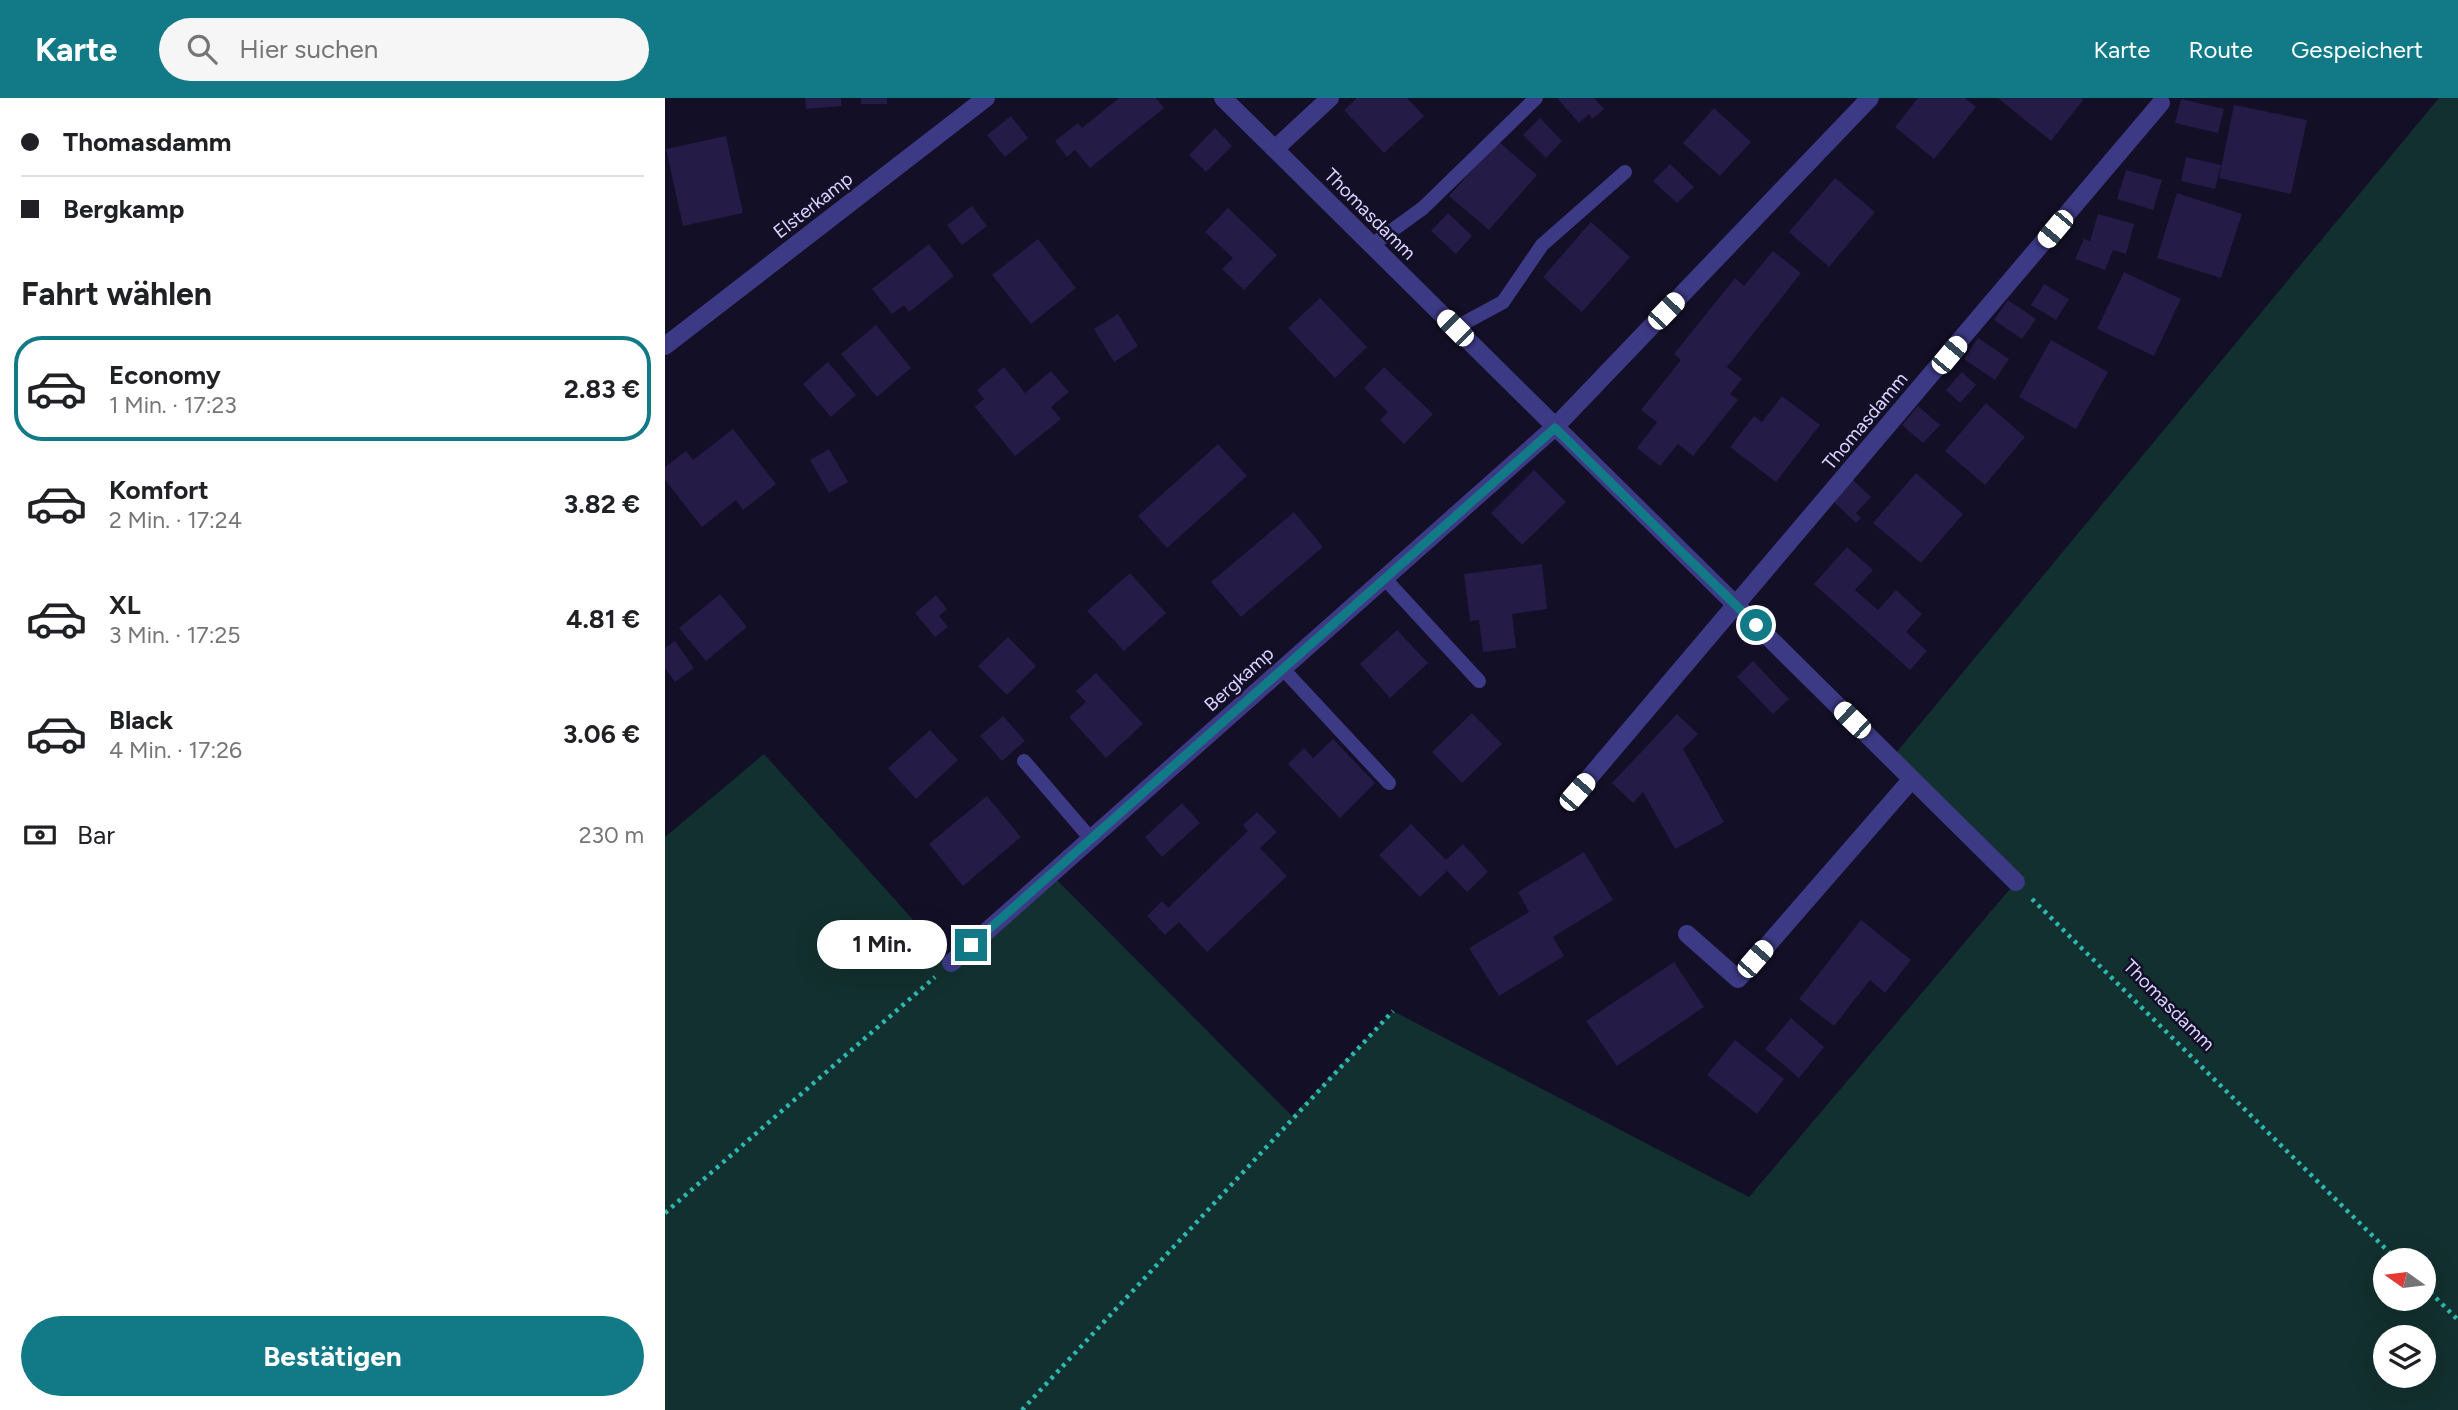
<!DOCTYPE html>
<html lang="de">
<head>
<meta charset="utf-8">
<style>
	:root { --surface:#fff; --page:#f6f6f6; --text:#202124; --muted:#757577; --line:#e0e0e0; --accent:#127987 }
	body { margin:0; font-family:Figtree,sans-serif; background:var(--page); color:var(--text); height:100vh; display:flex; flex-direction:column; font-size:26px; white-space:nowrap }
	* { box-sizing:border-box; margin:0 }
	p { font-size:23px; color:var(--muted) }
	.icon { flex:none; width:38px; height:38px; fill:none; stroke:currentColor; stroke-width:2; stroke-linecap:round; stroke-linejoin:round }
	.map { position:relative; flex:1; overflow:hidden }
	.side { display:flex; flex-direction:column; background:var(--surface); width:665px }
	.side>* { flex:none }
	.guide { display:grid; align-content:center; height:154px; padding:0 21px; background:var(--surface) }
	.needle { width:46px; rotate:284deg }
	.tools { position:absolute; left:1708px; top:1150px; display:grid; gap:14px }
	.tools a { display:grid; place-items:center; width:63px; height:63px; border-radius:50%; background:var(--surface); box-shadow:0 7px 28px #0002; font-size:35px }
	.end { position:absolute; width:32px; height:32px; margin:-16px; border:9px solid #127987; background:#fff; box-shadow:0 0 0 4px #fff }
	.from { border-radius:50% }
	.bubble { position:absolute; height:49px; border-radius:24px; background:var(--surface); box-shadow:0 7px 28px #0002; font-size:23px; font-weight:700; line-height:49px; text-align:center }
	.car { position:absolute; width:21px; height:42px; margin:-21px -10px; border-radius:9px; box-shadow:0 0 5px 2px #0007; background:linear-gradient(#fff 24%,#345 0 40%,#fff 0 76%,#345 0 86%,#fff 0) }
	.guide b { display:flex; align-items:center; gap:24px; height:66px; font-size:26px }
	.guide b+b { border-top:2px solid var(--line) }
	.guide i { width:18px; height:18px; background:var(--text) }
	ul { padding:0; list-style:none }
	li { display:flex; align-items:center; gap:21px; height:105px; margin:0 14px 10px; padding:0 7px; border:4px solid transparent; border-radius:28px }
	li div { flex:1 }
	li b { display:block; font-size:26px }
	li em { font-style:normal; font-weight:700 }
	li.active { border-color:var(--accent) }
	li>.icon { width:63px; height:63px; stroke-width:1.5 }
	h2 { padding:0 21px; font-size:32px; line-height:84px }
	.pay { display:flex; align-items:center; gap:18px; height:77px; padding:0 21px; font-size:26px }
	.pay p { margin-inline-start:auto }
	.button { display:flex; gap:14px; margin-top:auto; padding:14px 21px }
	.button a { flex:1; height:80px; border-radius:42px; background:var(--accent); color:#fff; font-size:28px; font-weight:700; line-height:80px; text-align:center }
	header { display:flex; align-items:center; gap:42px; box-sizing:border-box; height:98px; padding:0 35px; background:var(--accent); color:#fff }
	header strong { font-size:33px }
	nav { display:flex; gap:38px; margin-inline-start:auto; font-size:24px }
	.search { width:490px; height:63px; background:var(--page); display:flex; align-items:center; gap:18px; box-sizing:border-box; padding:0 24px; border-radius:38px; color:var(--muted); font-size:26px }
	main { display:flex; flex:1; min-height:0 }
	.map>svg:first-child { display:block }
	.green { fill:#12302f; fill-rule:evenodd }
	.building { fill:#241b47 }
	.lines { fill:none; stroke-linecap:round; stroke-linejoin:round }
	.path { stroke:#2fb8b0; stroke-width:4.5; stroke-dasharray:3.5 5; stroke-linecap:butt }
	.lane { stroke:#3d3a85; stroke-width:14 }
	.street { stroke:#3d3a85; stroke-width:18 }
	.route { stroke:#127987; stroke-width:9 }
	.labels { text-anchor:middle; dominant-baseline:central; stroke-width:5; stroke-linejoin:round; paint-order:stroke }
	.street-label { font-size:19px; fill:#d9d4ff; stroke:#130f26 }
</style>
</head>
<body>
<header>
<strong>Karte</strong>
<div class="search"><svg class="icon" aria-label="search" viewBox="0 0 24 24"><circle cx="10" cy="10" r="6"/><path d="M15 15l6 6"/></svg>Hier suchen</div>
<nav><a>Karte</a><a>Route</a><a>Gespeichert</a></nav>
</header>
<main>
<section class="side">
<div class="guide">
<b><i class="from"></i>Thomasdamm</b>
<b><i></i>Bergkamp</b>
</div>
<h2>Fahrt wählen</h2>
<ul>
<li class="active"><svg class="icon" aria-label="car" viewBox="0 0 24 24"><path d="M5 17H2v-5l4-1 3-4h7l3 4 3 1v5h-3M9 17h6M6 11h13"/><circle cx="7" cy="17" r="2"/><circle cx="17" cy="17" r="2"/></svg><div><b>Economy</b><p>1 Min. · 17:23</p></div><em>2.83 €</em></li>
<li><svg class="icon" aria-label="car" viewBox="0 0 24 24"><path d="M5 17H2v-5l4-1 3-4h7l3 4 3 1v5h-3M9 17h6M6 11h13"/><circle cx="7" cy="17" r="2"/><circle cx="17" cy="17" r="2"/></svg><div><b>Komfort</b><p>2 Min. · 17:24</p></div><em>3.82 €</em></li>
<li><svg class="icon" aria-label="car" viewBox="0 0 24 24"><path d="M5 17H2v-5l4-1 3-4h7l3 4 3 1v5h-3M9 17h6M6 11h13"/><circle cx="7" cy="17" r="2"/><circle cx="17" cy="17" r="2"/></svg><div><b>XL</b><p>3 Min. · 17:25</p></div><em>4.81 €</em></li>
<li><svg class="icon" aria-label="car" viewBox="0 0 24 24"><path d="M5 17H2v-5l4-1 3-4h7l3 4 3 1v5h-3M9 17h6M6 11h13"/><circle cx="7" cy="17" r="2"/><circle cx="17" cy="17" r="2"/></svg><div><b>Black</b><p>4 Min. · 17:26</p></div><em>3.06 €</em></li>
</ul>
<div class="pay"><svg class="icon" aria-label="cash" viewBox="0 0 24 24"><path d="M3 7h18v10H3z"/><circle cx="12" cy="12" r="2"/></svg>Bar<p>230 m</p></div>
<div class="button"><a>Bestätigen</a></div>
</section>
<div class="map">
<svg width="1793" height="1312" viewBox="0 0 1793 1312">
	<rect width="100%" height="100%" fill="#130f26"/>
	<!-- green -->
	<path class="green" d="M1774,0H1793V1312H0V739L99,656L286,864L386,776L627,1018L728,913L1084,1099L1350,785L1226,661ZM1720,1162H1759V1200H1720ZM1720,1239H1759V1278H1720Z"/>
	<!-- building -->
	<path class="building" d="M140,0H176V8L141,11Z
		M196,0H222V6H196Z
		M454,0H491L499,10L425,70L410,52L402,59L390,43L413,25L417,30Z
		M692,0H742L759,18L719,55L679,12Z
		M892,0H929L939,11L927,21L924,16L914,25Z
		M1253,0H1300L1311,9L1269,61L1230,29Z
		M1333,0H1416L1418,2L1386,43Z
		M1516,1L1559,11L1553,35L1510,25Z
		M1569,7L1642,22L1626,96L1554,80Z
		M1049,10L1086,44L1055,78L1018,45Z
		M346,18L363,40L340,59L322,37Z
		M875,20L897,43L881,60L858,37Z
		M550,30L567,48L541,74L524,57Z
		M61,38L78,115L18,128L1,51Z
		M833,43L872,77L824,132L784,98Z
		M1521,59L1556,67L1550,91L1516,83Z
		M1005,66L1029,89L1012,105L988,83Z
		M1461,72L1497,82L1488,112L1452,101Z
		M1170,80L1210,114L1164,169L1124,134Z
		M1512,95L1577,116L1556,180L1492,160Z
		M307,108L322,128L297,147L282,127Z
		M563,110L612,157L579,192L557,171L568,160L540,134Z
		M783,115L807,138L791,156L766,133Z
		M1433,116L1469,126L1461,156L1448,152L1440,172L1410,161L1419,141L1425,143Z
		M926,124L965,159L917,214L878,179Z
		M373,141L411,190L366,226L327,177Z
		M264,146L289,178L244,214L239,207L227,216L207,191Z
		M1108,153L1136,175L1062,269L1077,281L1065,296L1073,302L1028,358L1013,346L995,368L972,350L992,324L976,312L1016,262L1009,256L1070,180L1079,188Z
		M1459,174L1516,201L1489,258L1432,231Z
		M1379,186L1404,201L1391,222L1366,207Z
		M655,200L702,249L670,280L623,230Z
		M1343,202L1371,221L1357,241L1329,222Z
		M453,216L473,248L449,264L429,231Z
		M211,227L246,270L212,299L176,256Z
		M1313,240L1344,261L1330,282L1299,261Z
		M1386,242L1443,274L1411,331L1354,299Z
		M163,264L191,297L166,319L138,286Z
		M339,269L360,295L386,273L404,294L386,309L396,321L350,358L310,309L319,301L312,292Z
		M719,269L768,316L739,346L715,322L723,314L699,290Z
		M1297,274L1311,287L1295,305L1281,292Z
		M1117,298L1155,327L1111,384L1065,349L1089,318L1097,324Z
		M1321,305L1360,339L1320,387L1280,353Z
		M1253,308L1275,327L1258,345L1237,327Z
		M68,331L111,386L78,412L71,402L37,429L0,382V369L21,353L28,362Z
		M553,346L582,378L502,450L473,418Z
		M164,351L183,384L164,395L145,362Z
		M869,372L901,404L857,447L826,415Z
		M1251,375L1298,416L1256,465L1208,425Z
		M1186,380L1206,399L1191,415L1196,420L1191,425L1166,401Z
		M629,414L658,449L576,519L546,484Z
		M1182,449L1208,472L1190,492L1213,512L1231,492L1257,516L1241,534L1262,553L1245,572L1149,486Z
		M877,466L882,511L847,516L851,550L818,554L814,522L805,523L799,476Z
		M465,475L501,515L459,553L422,513Z
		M55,496L82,529L41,563L14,530Z
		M271,497L282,511L274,518L283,529L270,539L250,515Z
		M732,532L763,565L725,600L695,566Z
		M343,539L371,568L342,597L313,568Z
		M10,543L29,570L10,584L0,570V550Z
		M1088,563L1124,601L1108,616L1072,579Z
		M431,575L478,626L441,660L404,619L421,604L411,593Z
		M807,615L837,646L797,685L767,654Z
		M1012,616L1033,636L1018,651L1059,724L1010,751L978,694L968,705L947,685Z
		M338,618L360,643L337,663L315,638Z
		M265,632L293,662L251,701L223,670Z
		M668,641L710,685L675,720L623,666L639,650L648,660Z
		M322,698L356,739L298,788L264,746Z
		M517,705L535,725L497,759L480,739Z
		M592,714L612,734L595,750L622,778L542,854L514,824L500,837L482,818L497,803L503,810L583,733L578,727Z
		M746,726L781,762L798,746L823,774L802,794L782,773L755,799L714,757Z
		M919,754L948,802L888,839L899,858L834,898L804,850L864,814L853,794Z
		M1196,822L1246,862L1220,895L1205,882L1169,928L1134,901Z
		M1009,864L1039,909L952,968L921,923Z
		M1126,920L1159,949L1134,980L1100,951Z
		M1070,942L1119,981L1092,1016L1042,977Z"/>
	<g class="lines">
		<!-- path -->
		<path class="path" d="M1367,801L1732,1162
			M0,1115L270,879
			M1759,1188L1793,1222
			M357,1312L728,913"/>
		<!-- lane -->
		<path class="lane" d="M707,147L758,110L871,0
			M790,230L838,204L877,147L960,74
			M720,481L814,583
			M618,571L724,685
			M359,663L426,741"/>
		<!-- street -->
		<path class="street" d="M558,0L1351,784
			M610,51L665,0
			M0,248L321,0
			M912,694L1496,5
			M1022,836L1073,881L1247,681
			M286,865L890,329L1205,0"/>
	</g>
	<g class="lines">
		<!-- route -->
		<path class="route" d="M306,847L890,330L1091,527"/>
	</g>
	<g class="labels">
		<!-- street labels -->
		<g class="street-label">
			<text transform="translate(148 107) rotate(-38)">Elsterkamp</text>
			<text transform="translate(705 116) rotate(45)">Thomasdamm</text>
			<text transform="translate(1200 323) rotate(-50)">Thomasdamm</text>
			<text transform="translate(574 581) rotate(-42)">Bergkamp</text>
			<text transform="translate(1504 907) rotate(45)">Thomasdamm</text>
		</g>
	</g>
</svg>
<div class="tools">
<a><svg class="needle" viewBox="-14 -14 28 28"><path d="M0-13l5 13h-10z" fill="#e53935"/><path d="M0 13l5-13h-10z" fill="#757577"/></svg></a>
<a><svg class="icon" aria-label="layers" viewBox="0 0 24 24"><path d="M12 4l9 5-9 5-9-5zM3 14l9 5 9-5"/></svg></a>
</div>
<i class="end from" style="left:1091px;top:527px"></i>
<i class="end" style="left:306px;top:847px"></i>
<div class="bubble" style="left:152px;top:822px;width:130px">1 Min.</div>
<i class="car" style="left:1390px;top:131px;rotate:220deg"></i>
<i class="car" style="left:1001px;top:213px;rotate:44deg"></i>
<i class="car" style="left:790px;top:230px;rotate:315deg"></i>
<i class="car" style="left:1284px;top:257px;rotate:40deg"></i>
<i class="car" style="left:1187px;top:622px;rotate:314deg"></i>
<i class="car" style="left:912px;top:694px;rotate:41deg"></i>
<i class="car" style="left:1090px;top:861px;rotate:41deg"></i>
</div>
</main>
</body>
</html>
